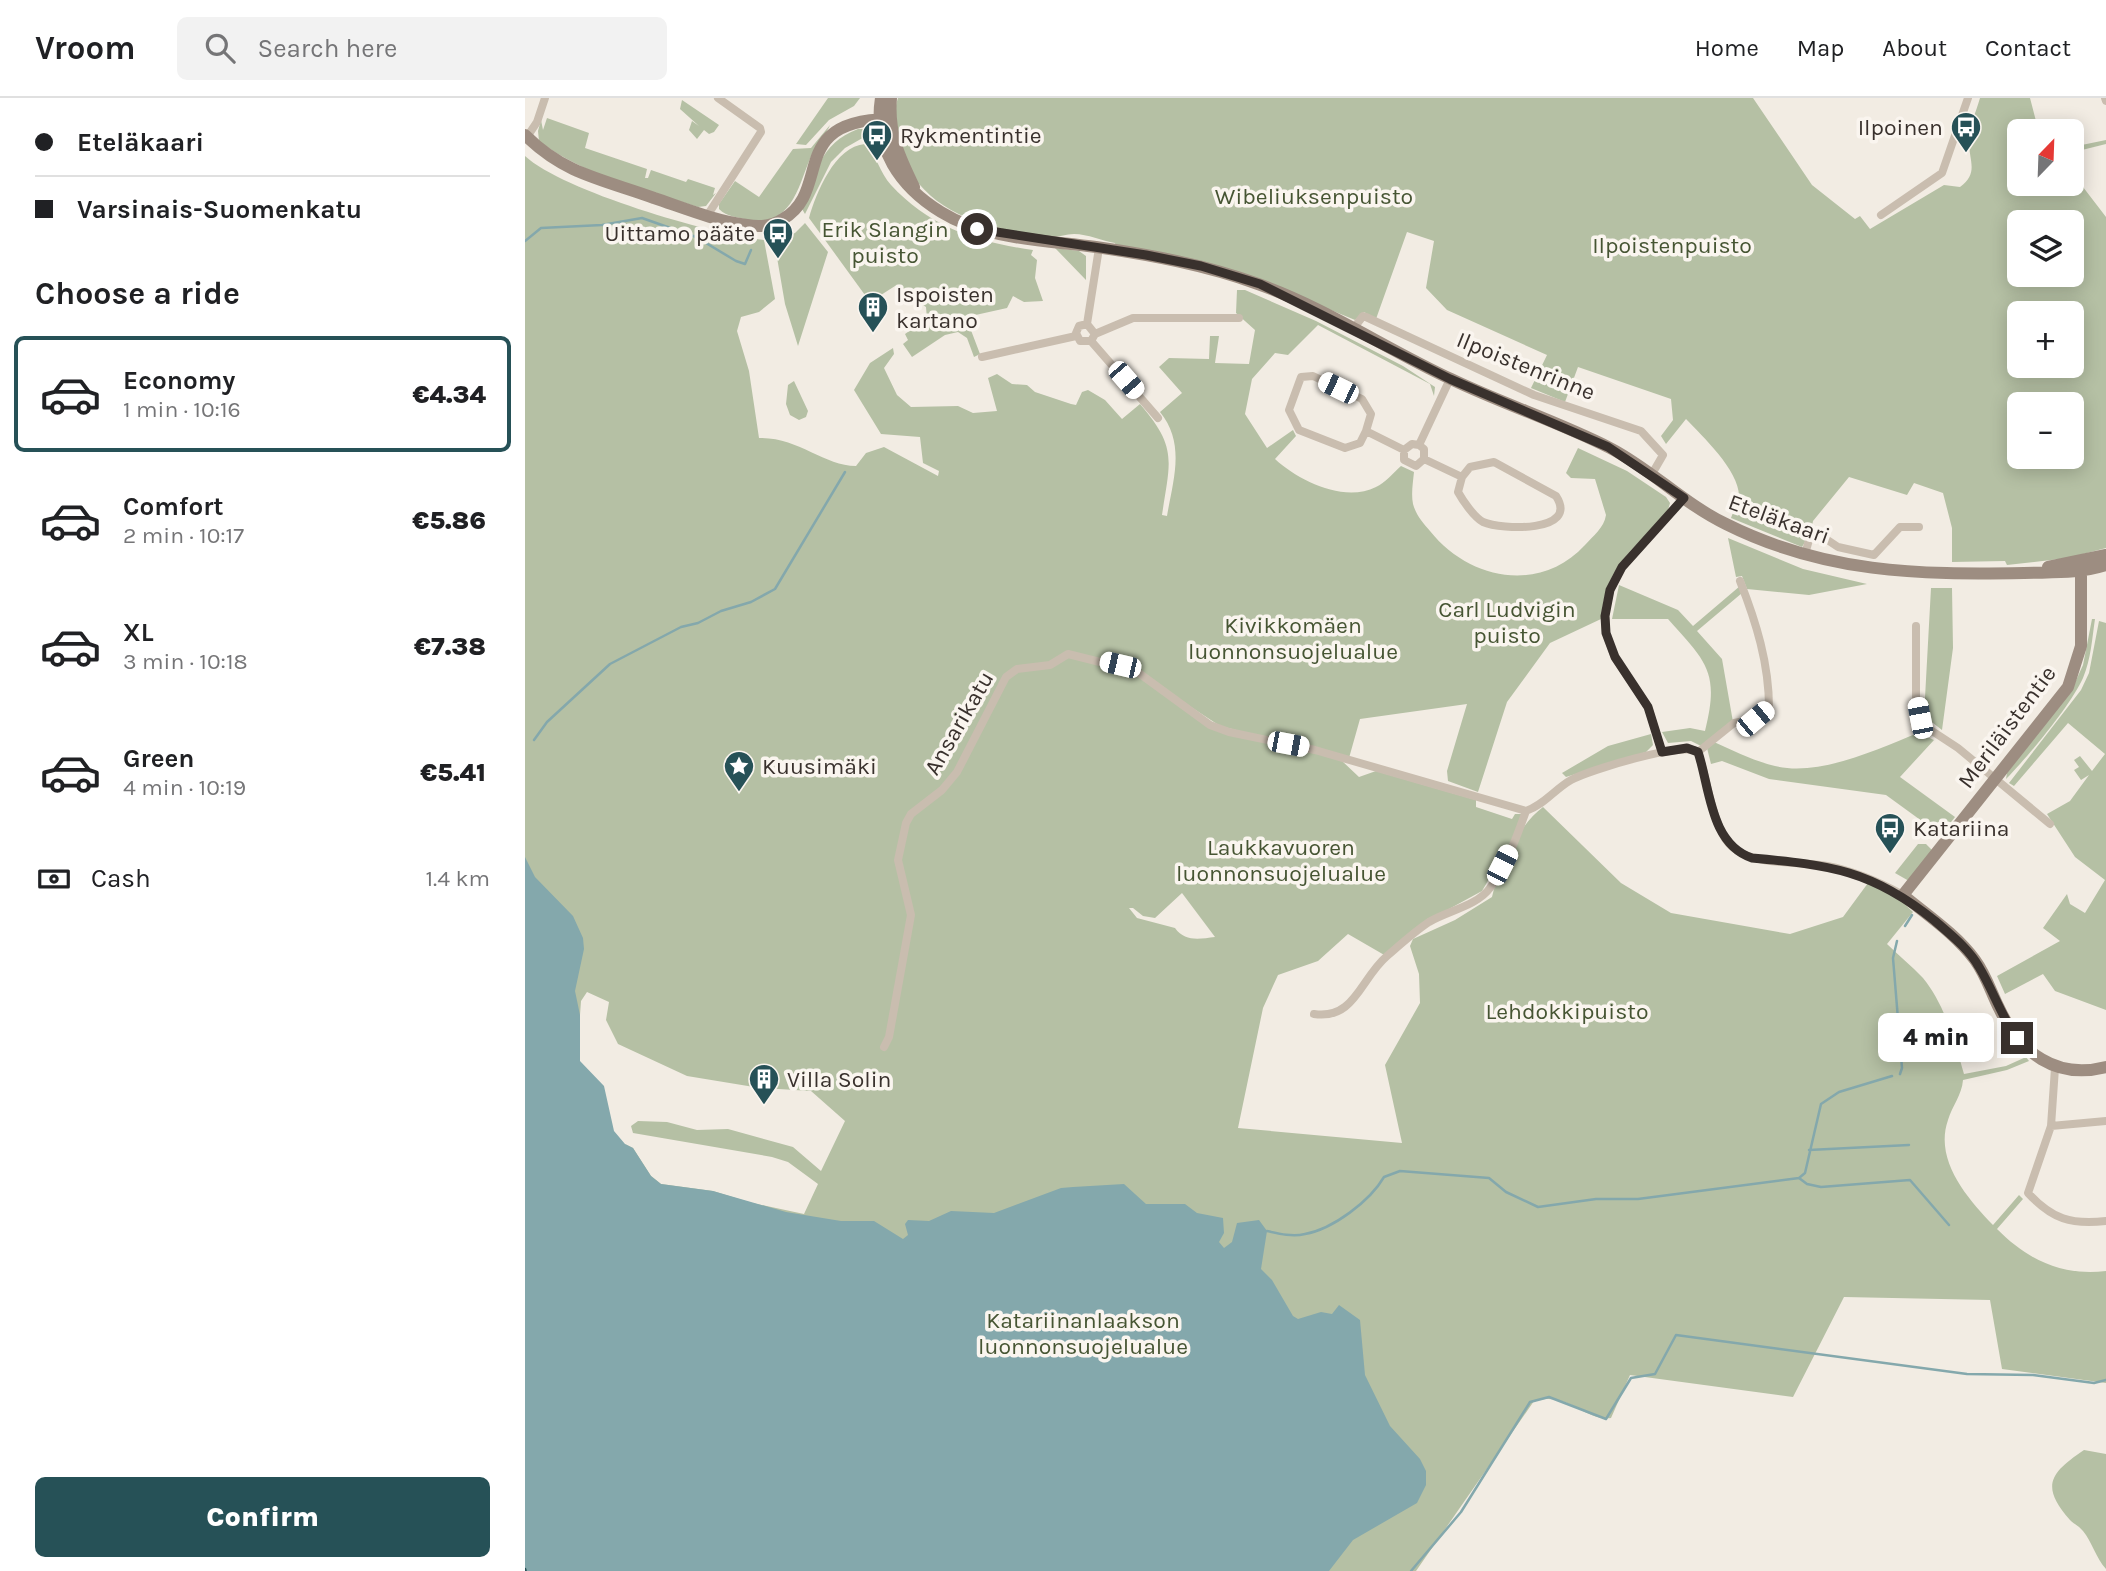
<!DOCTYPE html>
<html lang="en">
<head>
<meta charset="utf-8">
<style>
	:root { --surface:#fff; --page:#f2f2f2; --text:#202124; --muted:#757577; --line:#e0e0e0; --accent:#265157 }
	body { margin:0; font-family:Karla,sans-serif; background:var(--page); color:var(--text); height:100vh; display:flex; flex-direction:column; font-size:26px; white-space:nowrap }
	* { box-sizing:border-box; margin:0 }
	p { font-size:23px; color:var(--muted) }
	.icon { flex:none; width:38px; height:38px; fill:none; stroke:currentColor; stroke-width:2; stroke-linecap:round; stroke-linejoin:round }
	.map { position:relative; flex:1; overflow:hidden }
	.side { display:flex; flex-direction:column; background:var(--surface); width:525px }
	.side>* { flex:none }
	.banner { display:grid; align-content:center; height:154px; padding:0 35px; background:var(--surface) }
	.needle { width:46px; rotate:23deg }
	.controls { position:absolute; left:1482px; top:21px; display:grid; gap:14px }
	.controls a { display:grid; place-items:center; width:77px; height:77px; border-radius:10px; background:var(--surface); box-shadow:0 4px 18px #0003; font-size:35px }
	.end { position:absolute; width:32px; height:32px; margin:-16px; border:9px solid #39312d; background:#fff; box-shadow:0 0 0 4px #fff }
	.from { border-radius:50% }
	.bubble { position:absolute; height:49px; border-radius:10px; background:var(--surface); box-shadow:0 4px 18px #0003; font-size:23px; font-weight:800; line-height:49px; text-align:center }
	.car { position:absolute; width:21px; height:42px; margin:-21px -10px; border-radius:9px; box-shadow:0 0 5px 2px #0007; background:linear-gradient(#fff 24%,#345 0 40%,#fff 0 76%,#345 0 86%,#fff 0) }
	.banner b { display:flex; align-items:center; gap:24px; height:66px; font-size:26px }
	.banner b+b { border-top:2px solid var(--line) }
	.banner i { width:18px; height:18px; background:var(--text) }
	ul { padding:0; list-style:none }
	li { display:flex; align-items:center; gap:21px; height:116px; margin:0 14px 10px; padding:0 21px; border:4px solid transparent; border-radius:10px }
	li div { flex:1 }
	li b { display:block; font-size:26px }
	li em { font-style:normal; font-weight:800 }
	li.selected { border-color:var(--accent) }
	li>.icon { width:63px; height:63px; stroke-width:1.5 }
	h2 { padding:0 35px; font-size:32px; line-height:84px }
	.pay { display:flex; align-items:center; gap:18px; height:77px; padding:0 35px; font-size:26px }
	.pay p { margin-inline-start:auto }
	.button { display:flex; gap:14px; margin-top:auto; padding:14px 35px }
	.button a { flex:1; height:80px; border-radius:10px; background:var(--accent); color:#fff; font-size:28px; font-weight:800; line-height:80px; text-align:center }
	header { display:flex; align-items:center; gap:42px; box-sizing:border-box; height:98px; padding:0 35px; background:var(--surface); border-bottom:2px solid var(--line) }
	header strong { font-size:33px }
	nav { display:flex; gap:38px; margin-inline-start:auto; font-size:24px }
	.search { width:490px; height:63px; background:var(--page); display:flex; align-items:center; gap:18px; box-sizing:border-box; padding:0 24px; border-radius:10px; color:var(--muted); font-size:26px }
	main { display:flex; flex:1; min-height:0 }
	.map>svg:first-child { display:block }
	.green { fill:#b5c0a4; fill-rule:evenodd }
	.water { fill:#84a8ac }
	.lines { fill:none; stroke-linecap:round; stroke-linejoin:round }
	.stream { stroke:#84a8ac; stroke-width:2.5 }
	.ferry { stroke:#265157; stroke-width:2; stroke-dasharray:9 7; stroke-linecap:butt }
	.street { stroke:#c9bdaf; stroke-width:8 }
	.secondary { stroke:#9d8d81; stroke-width:12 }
	.route { stroke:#39312d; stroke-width:9 }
	.labels { text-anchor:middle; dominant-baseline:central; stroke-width:7; stroke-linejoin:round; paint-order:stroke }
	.poi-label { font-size:23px; fill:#39312d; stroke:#faf5ef; text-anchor:start }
	.park-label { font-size:23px; fill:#465533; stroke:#faf5ef }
	.street-label { font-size:23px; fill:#39312d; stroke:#faf5ef }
</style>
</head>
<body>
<header>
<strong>Vroom</strong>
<div class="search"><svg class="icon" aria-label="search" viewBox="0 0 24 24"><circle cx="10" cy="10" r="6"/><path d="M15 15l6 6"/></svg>Search here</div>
<nav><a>Home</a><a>Map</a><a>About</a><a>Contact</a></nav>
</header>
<main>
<section class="side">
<div class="banner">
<b><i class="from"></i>Eteläkaari</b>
<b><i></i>Varsinais-Suomenkatu</b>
</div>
<h2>Choose a ride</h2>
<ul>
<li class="selected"><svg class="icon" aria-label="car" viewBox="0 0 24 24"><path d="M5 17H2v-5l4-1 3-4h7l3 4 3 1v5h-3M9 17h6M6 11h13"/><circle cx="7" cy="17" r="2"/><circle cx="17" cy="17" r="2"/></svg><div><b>Economy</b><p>1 min · 10:16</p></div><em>€4.34</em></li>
<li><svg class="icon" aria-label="car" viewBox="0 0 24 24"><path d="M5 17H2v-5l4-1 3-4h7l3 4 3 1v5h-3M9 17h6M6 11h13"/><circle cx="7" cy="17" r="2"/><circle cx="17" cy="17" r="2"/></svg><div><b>Comfort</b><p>2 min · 10:17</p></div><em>€5.86</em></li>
<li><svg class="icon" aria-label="car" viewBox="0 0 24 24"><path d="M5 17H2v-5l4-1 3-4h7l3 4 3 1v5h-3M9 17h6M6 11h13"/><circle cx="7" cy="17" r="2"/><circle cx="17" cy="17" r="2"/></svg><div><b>XL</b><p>3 min · 10:18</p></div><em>€7.38</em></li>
<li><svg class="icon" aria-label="car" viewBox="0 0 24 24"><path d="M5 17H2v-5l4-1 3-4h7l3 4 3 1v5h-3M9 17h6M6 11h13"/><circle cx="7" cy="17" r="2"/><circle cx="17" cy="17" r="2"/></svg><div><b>Green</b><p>4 min · 10:19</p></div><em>€5.41</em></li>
</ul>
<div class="pay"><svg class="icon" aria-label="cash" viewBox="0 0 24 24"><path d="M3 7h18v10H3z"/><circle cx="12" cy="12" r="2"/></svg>Cash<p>1.4 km</p></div>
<div class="button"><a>Confirm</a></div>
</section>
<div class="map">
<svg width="1581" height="1473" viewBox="0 0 1581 1473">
	<rect width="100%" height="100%" fill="#f2ece3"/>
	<!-- green -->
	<path class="green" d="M303,0H335L329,8L304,22L281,47L271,46Z
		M373,0H1228L1287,87L1330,121L1335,118L1345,131L1419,87L1435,89C1454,75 1444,63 1444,44C1444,29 1451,14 1455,0H1505L1511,23L1525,33H1494V86H1547V49L1581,42V46L1549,54L1558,89L1581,119V450L1543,460L1482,467L1480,463L1427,464V430L1418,395L1389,385L1382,397L1324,379L1288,423L1286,434L1277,449L1206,420C1208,414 1213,405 1214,399C1215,373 1177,338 1161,321L1141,346L1136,338L1148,322L1146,301L1053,269L1040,304L1006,290L1022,257L922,212L901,190L909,143L882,134L851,221L839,214L830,222L801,210L591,148L590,145C577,143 563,136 549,136C541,136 535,139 528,139C470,133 405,119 379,62C371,45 366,19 373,0ZM1494,124H1547V177H1494ZM1494,215H1547V268H1494ZM1494,306H1547V359H1494Z
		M157,2L194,27L189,34L184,36L179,32L172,41L164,32L167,23L174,28L155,11Z
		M22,20L64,35L60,50L122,71L120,80H123L126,72L161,84L163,81L190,90L188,97L191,95L181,108L173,109C119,91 60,78 14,43L13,33L16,22L18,32Z
		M305,27C302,35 294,42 290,50C274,80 271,130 224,122C213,119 202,119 194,111V106L210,83L234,99L268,51L286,50Z
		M333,31H340L341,38L320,50L306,64L280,116L277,111C291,75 294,46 333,31Z
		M340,46C351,56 355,75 366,87C405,129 451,144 508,152L506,157L512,162L510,180L518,203L499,204L488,198L482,210L446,218L444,227L455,256L449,259L442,240L433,234L420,237L387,259L378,246L383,242L380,236L402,221L401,209L370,188L345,204L284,120C291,95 310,48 340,46Z
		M0,58C38,93 185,136 239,142L250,201L234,214L216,219L212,233L224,273L234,340C273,339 299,368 331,368L341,355L359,349L413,378L414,373L398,365L395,339L356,336L329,292L345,265L368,250L369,256L359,270L372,297L386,309L433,308L448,315L472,313L463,280L472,276L487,286L502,287L510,294L546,306L551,307L557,294L563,292L580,302L597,321L615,306C653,350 645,363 637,417L642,418C648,382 661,346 635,314L657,295L634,269L644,260L684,261L685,238H694L690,265L724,266L730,232L711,215L712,192H720L791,223L878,268L910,289L909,298L905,286L793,227L763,257L750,255L727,281L720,316L742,350L768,332L771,338L750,361C774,383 819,405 851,389C860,385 868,375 876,368L889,374C888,384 886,396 888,406C891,417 898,425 905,433C944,482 1015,496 1060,447C1068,438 1079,430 1081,417L1070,381L1046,380L1041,375L1053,350L1102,373L1141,399L1145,405L1143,412C1110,453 1082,463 1076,521L1025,545L982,604L953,694L923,683L922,673L942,606L835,621L824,660L695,628L611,573L593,565V569L618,581L682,627L816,662L834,679L851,673L951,702V709L987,721L990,716H997L988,740L957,793L924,811L861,858L823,836L793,863L753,877L738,910L713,1030L877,1045L860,967L895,905L894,876L885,848L888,841L930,822L967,799C974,768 993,728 1018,709L1096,785L1146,815L1265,836L1318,819L1343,785L1369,796L1388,814L1362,846C1373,857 1387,868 1398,880C1420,907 1430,944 1439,976L1481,968L1501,959L1504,963L1482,972L1438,982C1437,997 1427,1008 1423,1022C1409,1062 1442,1100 1468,1127L1494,1097L1498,1101L1472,1131C1503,1162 1536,1178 1581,1173V1285L1477,1271L1465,1202L1319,1199L1268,1299L1105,1277L1086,1320C1058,1323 1045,1293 1009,1303L891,1473H361L100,1046L108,1050L126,1078L136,1086L188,1093L227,1105L279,1116L293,1086L263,1064L247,1059L108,1035L106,1028L113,1023L142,1024L172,1032L203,1031L268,1049L296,1073L320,1023L286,993L235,990L162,978L93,946L81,922L84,904L62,894L56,903L55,917L38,912L0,804ZM657,795L690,839C674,841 660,844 650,830L612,820L604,810H608L618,818L630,820Z
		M280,125L303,154L273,248L260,206L249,142L270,135Z
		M530,150L554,153L561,158V182Z
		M269,283L283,313L281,319L274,322L265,317L261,306L263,287Z
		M1203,440L1278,471L1342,486L1284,497L1222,491L1217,478L1211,479Z
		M1094,487L1153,512L1168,528L1215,488L1217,495L1172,533L1197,561L1208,624L1176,648L1166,643L1143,645L1137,634L1165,630L1180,633C1195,573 1181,564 1143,521H1087Z
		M1406,490H1427L1428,550L1417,632L1399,618Z
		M1567,521H1570C1567,541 1566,561 1558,580C1546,607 1502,660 1481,681L1482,675L1548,589L1558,567Z
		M1574,523L1581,525V912L1530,893L1518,876L1480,896L1472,878L1535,843L1518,830L1542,796L1545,806L1560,815L1580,782L1550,759L1522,716L1545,703L1564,677L1556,682L1549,672L1554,669L1549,662L1555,658L1567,673L1580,656L1543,625L1489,688L1484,685L1556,592L1564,575Z
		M1393,635L1409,642L1375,679L1430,719L1416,737L1361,697L1244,681L1197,663L1186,666L1182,650L1189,644C1209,653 1229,663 1250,668C1294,679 1353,651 1393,635Z
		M1126,636L1128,647L1121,654L1041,679L1037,675L1083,648Z
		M1393,746H1401L1408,753L1384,783L1370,775Z
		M1559,1352L1581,1356V1471C1571,1460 1567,1444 1558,1433C1554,1428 1549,1426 1545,1422C1515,1388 1525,1375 1559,1352Z"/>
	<!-- water -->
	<path class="water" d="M0,759L10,779L48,818L58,840L59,851L50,893L55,917V963L79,988L89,1033L100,1046L108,1050L126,1078L136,1086L188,1093L261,1114L316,1123H349L378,1141L383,1137L380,1126L383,1122L404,1123L426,1113L469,1115L536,1090L548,1089L599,1086L621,1106H660L672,1115L698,1120L699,1135L694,1144L699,1150L707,1144L712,1125L734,1122L742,1133L736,1171L747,1182L768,1218L773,1221L796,1214L807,1216L814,1207L835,1222L840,1277L865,1328L895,1361L901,1373V1387L892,1405L828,1442L804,1473H0Z"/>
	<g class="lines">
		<!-- stream -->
		<path class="stream" d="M0,143L16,130L77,127L117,120L171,139L211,163L220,166L226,152
			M9,642L22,624L85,566L156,529L173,525L196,513L226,504L250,491L320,374
			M1380,828L1387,817
			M1372,843L1368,860L1377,970L1375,976
			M1284,1052L1384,1047
			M1274,1080L1282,1086L1296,1089L1385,1082L1424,1127
			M742,1133C755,1136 768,1139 780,1136C808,1131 845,1103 859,1079L875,1073L964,1080L981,1094L1013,1109L1071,1101H1113L1274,1080L1280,1075L1296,1006L1314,994L1367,978
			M886,1473L936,1414L1005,1304L1024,1299L1081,1321L1106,1280L1130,1276L1151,1237L1442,1276L1508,1277L1569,1285L1581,1282"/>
		<!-- ferry -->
		<path class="ferry" d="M0,1470L1,1473"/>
		<!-- street -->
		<path class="street" d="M1580,0L1581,3
			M2,39L12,24L20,0
			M1356,117L1417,75L1443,0
			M182,118L236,34L235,30L193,0
			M562,226L570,236L566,243H555L551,235L554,228L562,226L574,150
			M828,231L838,218L841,219L1009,297L1116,333L1138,357L1127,376
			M570,236L608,220H714
			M566,243L633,320
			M457,259L551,238
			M841,333L835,345L820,350L774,332L764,312L776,279L788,278L837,301L846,316L841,333L879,352L887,346L894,347
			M894,347L899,351V361L937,379L933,394C938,403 949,419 958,424C976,432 1055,435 1031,398L969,364L945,369L937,379
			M894,347L925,281
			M879,352V362L891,368L899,361
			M1280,456L1284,442L1292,435L1313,449L1349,457L1375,429H1394
			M1391,528V599L1395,620L1401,629L1433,650L1525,726
			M1137,654L1123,609L1090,560L1081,535L1080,518L1085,492L1097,469L1159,400
			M1173,654C1182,681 1185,712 1198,737C1215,771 1270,762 1302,768C1329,773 1354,784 1378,797
			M1173,654L1209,625L1230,621L1244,610C1244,565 1231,524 1215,483
			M789,916C830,922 835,881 862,858C876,846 889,834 904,824C922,813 952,808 965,790C981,769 992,738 1001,713
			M359,949L364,939L386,817L373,762L381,725L386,716L417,692L432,674L481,579L492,571L525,567L543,556L611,573L685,627L704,634L790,652L1001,713C1019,707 1030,691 1046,682C1064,672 1159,643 1173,654
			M1530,970L1526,1028L1503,1095C1527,1121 1546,1127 1581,1123
			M1526,1028L1581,1023"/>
		<!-- secondary -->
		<path class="secondary" d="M356,0C348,50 375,89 416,114C461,142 520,142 571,149C626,157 681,167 733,186C801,210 861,251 926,281C978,306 1034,324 1085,350C1126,371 1159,406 1201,426C1299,475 1393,477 1499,475C1528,474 1553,476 1581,467
			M366,0C363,35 374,58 389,89
			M0,37C14,51 31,63 48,71C74,83 102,90 129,100C159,110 190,123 222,127C234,129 248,128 258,121C308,92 261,22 365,21
			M1556,463V548L1543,589L1378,797C1402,817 1431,836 1450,862C1461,877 1466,894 1474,910C1495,955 1531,982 1581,969
			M1523,469L1581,457"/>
	</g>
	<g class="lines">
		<!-- route -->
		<path class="route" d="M452,131L621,157L676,168L735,186L925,281L1083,349L1159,400L1097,469L1085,492L1080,518L1081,535L1090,559L1123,609L1137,654L1162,650L1173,654C1185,690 1185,746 1227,760C1305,767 1347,772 1410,823C1426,837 1444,851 1454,869C1468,892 1476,918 1492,940"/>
	</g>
	<!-- icons -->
	<defs>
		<g id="bus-pin" transform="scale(1.575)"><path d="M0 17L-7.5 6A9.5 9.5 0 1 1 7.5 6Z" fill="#265157" stroke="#faf5ef"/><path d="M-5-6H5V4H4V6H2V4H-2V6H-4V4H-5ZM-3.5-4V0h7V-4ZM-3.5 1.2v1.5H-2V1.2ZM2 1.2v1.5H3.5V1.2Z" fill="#fff"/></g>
		<g id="building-pin" transform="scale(1.575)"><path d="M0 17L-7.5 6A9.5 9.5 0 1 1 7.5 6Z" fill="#265157" stroke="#faf5ef"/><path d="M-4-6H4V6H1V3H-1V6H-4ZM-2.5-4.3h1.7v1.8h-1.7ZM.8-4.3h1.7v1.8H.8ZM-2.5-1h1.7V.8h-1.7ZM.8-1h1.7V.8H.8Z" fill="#fff"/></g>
		<g id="sight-pin" transform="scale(1.575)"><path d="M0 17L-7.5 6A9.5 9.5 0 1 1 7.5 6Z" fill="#265157" stroke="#faf5ef"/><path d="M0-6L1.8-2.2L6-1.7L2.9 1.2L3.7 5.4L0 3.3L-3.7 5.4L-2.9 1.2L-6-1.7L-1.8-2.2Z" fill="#fff"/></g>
	</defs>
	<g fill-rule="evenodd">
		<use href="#bus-pin" x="1441" y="29"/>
		<use href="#bus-pin" x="352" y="37"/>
		<use href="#bus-pin" x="253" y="135"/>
		<use href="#building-pin" x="348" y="209"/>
		<use href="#sight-pin" x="214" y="668"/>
		<use href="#bus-pin" x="1365" y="730"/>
		<use href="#building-pin" x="239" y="981"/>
	</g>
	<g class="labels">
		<!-- poi labels -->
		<g class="poi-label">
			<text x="1418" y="29" text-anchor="end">Ilpoinen</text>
			<text x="375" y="37">Rykmentintie</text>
			<text x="230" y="135" text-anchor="end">Uittamo pääte</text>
			<text x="371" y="196">Ispoisten<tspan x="371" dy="26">kartano</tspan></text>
			<text x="237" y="668">Kuusimäki</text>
			<text x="1388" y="730">Katariina</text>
			<text x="262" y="981">Villa Solin</text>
		</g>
		<!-- park labels -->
		<g class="park-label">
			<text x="789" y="98">Wibeliuksenpuisto</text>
			<text x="360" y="131">Erik Slangin<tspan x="360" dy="26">puisto</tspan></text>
			<text x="1147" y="147">Ilpoistenpuisto</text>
			<text x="982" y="511">Carl Ludvigin<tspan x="982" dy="26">puisto</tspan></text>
			<text x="768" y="527">Kivikkomäen<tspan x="768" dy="26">luonnonsuojelualue</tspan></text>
			<text x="756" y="749">Laukkavuoren<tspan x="756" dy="26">luonnonsuojelualue</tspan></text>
			<text x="1042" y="913">Lehdokkipuisto</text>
			<text x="558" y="1222">Katariinanlaakson<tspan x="558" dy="26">luonnonsuojelualue</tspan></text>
		</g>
		<!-- street labels -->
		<g class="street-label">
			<text transform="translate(1001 268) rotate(22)">Ilpoistenrinne</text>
			<text transform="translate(1254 421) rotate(20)">Eteläkaari</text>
			<text transform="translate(434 625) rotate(-60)">Ansarikatu</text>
			<text transform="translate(1482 629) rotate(-53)">Meriläistentie</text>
		</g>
	</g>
</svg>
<div class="controls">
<a><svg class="needle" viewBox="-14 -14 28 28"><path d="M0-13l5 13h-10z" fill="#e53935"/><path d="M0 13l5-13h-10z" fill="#757577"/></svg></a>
<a><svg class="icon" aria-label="layers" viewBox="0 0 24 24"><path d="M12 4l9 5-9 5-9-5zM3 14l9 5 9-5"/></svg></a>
<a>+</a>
<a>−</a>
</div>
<i class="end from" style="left:452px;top:131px"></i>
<i class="end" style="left:1492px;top:940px"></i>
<div class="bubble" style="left:1353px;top:915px;width:116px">4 min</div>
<i class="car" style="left:601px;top:282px;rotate:139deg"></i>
<i class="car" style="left:813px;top:290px;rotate:296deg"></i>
<i class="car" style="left:595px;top:567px;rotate:283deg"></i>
<i class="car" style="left:1395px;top:620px;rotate:349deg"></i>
<i class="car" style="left:1230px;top:621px;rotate:50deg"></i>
<i class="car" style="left:763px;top:646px;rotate:101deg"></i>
<i class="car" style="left:977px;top:767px;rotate:27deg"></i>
</div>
</main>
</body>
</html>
